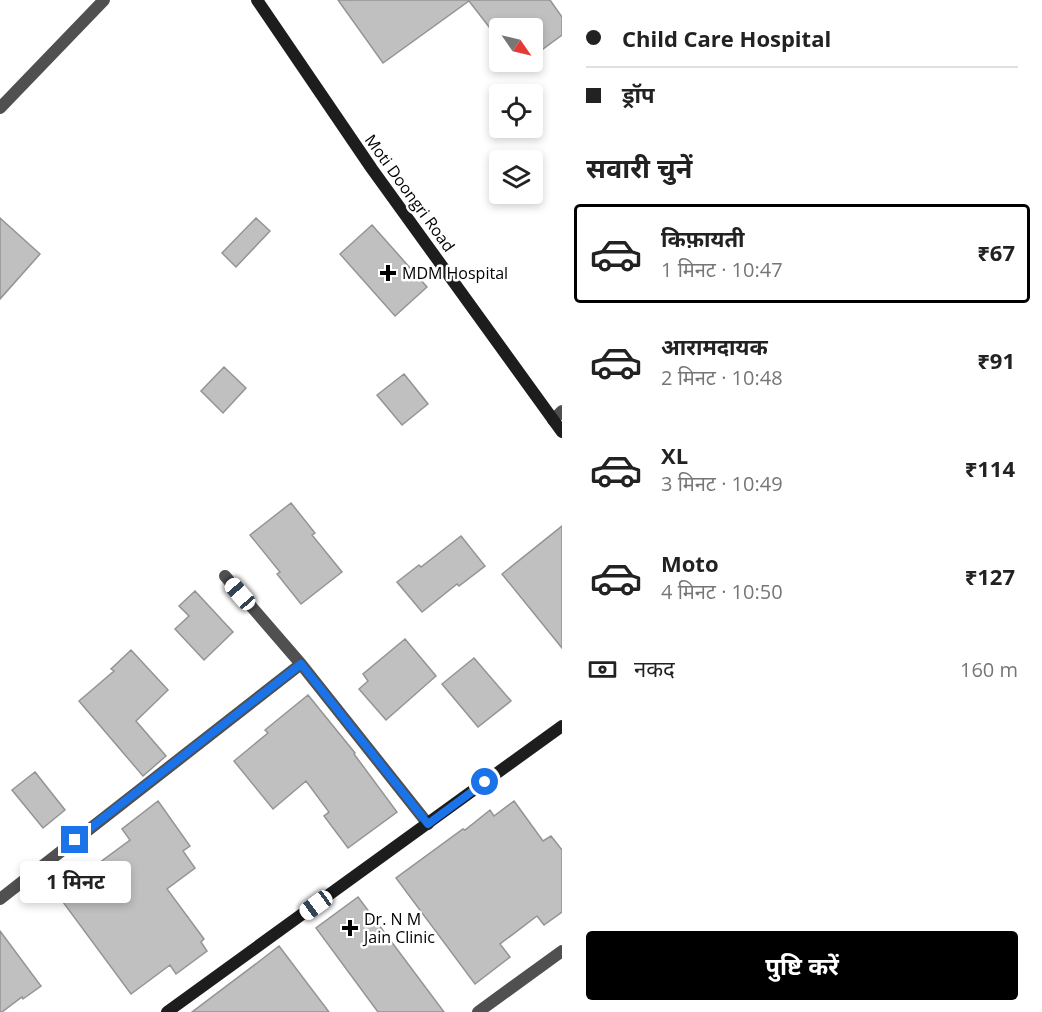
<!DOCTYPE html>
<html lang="hi">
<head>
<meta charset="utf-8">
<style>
	:root { --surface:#fff; --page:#f2f2f2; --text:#222; --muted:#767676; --line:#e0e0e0; --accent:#000 }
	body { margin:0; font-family:"Open Sans","Noto Sans Devanagari",sans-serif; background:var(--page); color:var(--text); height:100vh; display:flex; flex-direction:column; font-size:22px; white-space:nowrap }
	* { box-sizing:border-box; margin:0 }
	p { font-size:20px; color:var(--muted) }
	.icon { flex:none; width:33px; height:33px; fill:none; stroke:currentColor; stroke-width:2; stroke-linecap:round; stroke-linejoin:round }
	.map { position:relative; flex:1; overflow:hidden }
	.drawer { display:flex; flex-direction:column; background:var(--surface); width:480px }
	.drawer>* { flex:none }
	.banner { display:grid; align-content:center; height:132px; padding:0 24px; background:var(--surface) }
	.needle { width:39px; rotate:124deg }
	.fabs { position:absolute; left:489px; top:18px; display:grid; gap:12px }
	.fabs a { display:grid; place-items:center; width:54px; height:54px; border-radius:6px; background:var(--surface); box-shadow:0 3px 9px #0003; font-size:30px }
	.end { position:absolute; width:27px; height:27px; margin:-14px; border:8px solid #1a73e8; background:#fff; box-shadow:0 0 0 3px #fff }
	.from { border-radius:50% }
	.bubble { position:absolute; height:42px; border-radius:6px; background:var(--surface); box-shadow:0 3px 9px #0003; font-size:20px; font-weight:700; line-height:42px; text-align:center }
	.car { position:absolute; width:18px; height:36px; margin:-18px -9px; border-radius:8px; box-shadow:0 0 4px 2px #0007; background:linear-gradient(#fff 24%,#345 0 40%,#fff 0 76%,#345 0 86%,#fff 0) }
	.banner b { display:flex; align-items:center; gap:21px; height:57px; font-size:22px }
	.banner b+b { border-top:2px solid var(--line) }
	.banner i { width:15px; height:15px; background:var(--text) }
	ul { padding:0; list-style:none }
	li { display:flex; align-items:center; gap:18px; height:99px; margin:0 12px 9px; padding:0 12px; border:3px solid transparent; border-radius:6px }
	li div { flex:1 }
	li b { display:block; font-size:22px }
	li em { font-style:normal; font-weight:700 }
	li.on { border-color:var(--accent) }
	li>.icon { width:54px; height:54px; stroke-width:1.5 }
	h2 { padding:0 24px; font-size:27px; line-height:72px }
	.pay { display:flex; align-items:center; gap:15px; height:66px; padding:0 24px; font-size:22px }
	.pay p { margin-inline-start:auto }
	.action { display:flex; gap:12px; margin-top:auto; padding:12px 24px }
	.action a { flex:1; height:69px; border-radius:6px; background:var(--accent); color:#fff; font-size:24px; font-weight:700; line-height:69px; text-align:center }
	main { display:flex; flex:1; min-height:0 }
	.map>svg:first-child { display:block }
	.building { fill:#c0c0c0; stroke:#949494; stroke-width:1.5 }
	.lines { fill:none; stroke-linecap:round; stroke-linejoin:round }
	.street { stroke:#505050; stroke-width:12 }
	.secondary { stroke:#1d1d1d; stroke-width:12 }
	.route { stroke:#1a73e8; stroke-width:8 }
	.poi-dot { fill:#000; stroke:#fff; stroke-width:2 }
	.labels { text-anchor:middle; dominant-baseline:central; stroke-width:5; stroke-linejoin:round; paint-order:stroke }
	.street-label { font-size:16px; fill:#000; stroke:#fff }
	.poi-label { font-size:16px; fill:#000; stroke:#fff; text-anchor:start }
</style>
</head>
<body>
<main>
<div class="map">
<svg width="562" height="1012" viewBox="0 0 562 1012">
	<rect width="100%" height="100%" fill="#fff"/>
	<!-- building -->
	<path class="building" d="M338,0H550L562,17V35L532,57V28H500V41L469,1L383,63Z
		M0,218L40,254L0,299Z
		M256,218L270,231L236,267L222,253Z
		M372,225L427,287L395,316L340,254Z
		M224,367L246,388L223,413L201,391Z
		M404,374L428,404L402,425L377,395Z
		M291,503L315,533L312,535L342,572L301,604L277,574L280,572L250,535Z
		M562,526V648L502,574Z
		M461,536L485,566L459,586L457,584L422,612L397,582L419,565L421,567Z
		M195,591L233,632L204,660L175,629L189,616L179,606Z
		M405,639L436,676L386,720L359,689L368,681L363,674Z
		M131,650L168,690L136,721L166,756L143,776L79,701L114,671L111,669Z
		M474,658L511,701L478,727L442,684Z
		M308,695L355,753L354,754L397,812L348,848L324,816L329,812L306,781L273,809L234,761L268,733L265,730Z
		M35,772L65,810L43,828L12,790Z
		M158,801L190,846L183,851L195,868L167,889L204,939L201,942L207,951L176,974L170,965L131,994L57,894L130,840L122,829Z
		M514,801L543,841L551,836L562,850V912L544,925L537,916L500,944L510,957L475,984L396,878L463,829L465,830L490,810L494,816Z
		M358,897L444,1012H378L316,928Z
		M0,931L41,986L23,999L22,997L2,1012H0Z
		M279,946L329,1012H192L257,963Z"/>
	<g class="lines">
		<!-- street -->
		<path class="street" d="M0,108L104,0
			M553,420L562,411
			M225,576L301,664
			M0,899L301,664L428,824
			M478,1012L562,951"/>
		<!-- secondary -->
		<path class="secondary" d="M257,0L372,169L562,432
			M167,1012L562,726"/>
	</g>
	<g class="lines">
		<!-- route -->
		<path class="route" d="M75,840L301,664L428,824L485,782"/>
	</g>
	<!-- markers -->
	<g class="poi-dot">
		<path d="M385 264h6v6h6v6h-6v6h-6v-6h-6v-6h6z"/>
		<path d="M347 919h6v6h6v6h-6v6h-6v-6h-6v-6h6z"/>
	</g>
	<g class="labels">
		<!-- street labels -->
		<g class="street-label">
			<text transform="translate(410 193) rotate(54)">Moti Doongri Road</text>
		</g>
		<!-- poi labels -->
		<g class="poi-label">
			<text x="402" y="273">MDM Hospital</text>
			<text x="364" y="919">Dr. N M<tspan x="364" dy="18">Jain Clinic</tspan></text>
		</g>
	</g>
</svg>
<div class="fabs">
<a><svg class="needle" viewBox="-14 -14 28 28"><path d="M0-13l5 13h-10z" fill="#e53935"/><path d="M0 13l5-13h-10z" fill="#767676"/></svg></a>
<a><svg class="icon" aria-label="locate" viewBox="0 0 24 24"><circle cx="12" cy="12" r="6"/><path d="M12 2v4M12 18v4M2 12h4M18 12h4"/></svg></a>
<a><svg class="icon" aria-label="layers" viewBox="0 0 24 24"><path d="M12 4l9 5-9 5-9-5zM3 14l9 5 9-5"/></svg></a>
</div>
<i class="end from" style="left:485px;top:782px"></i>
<i class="end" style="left:75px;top:840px"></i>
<div class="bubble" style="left:20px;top:861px;width:111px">1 मिनट</div>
<i class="car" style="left:240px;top:594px;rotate:319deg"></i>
<i class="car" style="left:316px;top:905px;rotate:234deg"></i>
</div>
<section class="drawer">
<div class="banner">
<b><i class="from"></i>Child Care Hospital</b>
<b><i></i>ड्रॉप</b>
</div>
<h2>सवारी चुनें</h2>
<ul>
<li class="on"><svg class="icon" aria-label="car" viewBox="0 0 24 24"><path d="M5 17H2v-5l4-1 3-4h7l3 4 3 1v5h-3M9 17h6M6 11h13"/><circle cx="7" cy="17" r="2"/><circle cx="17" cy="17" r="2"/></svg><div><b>किफ़ायती</b><p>1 मिनट · 10:47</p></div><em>₹67</em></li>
<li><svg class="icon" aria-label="car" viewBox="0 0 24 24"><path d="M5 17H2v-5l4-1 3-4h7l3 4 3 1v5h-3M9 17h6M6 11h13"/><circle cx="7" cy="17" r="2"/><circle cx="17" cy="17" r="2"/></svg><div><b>आरामदायक</b><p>2 मिनट · 10:48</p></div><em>₹91</em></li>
<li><svg class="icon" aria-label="car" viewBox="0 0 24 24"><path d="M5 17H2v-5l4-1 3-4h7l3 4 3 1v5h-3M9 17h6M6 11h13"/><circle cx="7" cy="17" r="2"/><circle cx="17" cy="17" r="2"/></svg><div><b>XL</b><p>3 मिनट · 10:49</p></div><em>₹114</em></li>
<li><svg class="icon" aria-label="car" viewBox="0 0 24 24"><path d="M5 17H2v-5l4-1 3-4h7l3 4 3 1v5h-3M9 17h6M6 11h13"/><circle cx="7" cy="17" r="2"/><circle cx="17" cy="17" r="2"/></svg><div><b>Moto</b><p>4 मिनट · 10:50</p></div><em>₹127</em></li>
</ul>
<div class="pay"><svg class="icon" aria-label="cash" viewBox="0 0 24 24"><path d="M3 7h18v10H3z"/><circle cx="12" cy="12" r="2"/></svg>नकद<p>160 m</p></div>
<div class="action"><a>पुष्टि करें</a></div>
</section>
</main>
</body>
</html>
